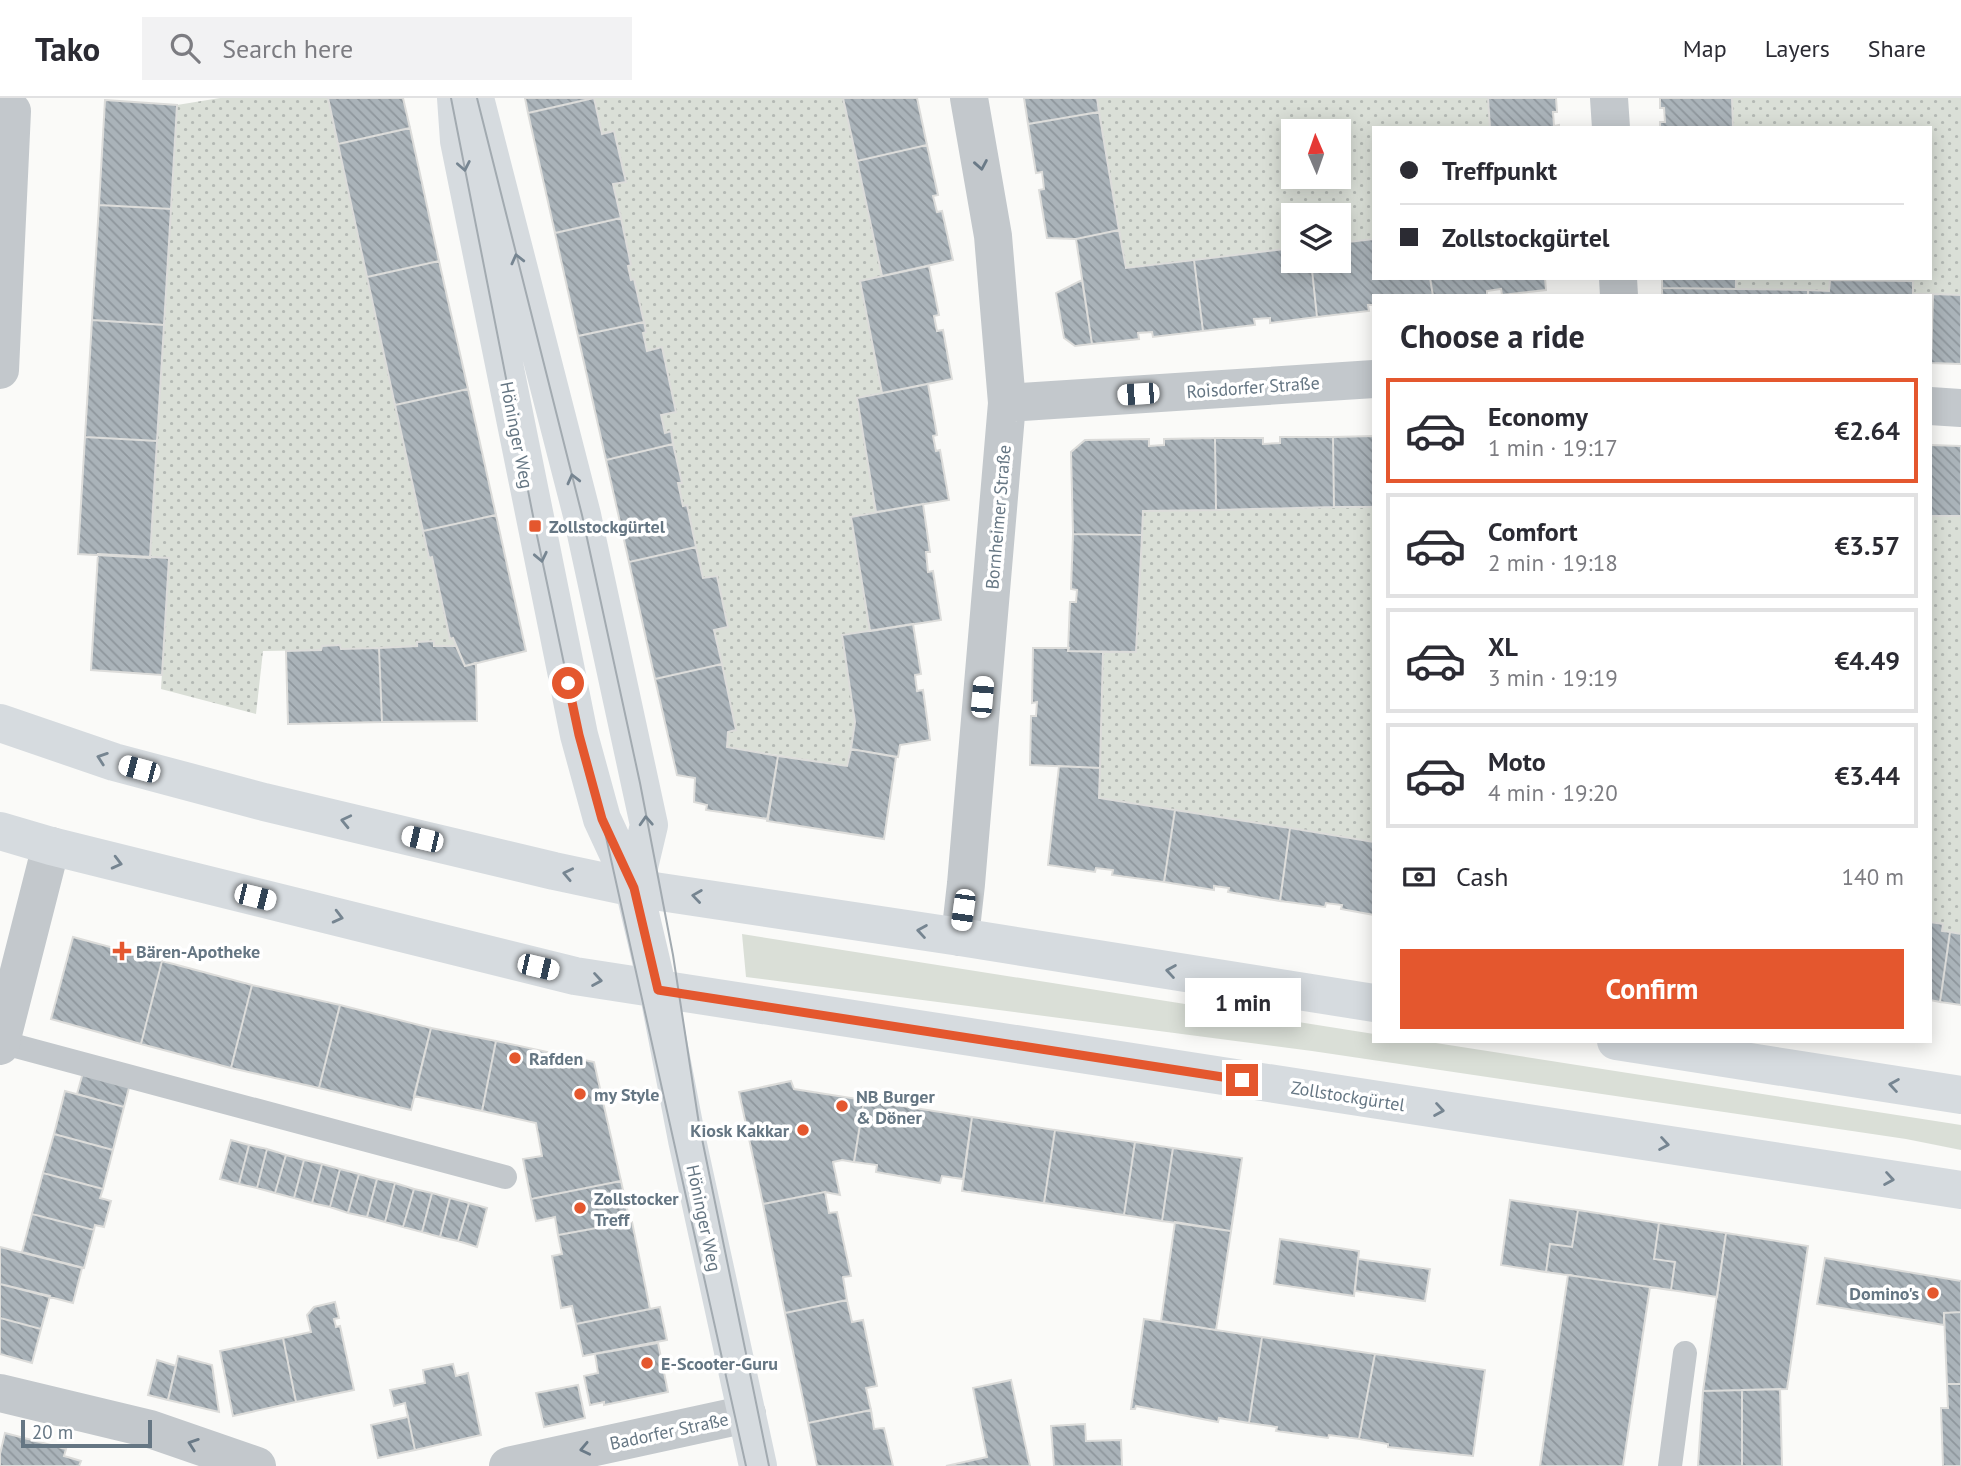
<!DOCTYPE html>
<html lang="en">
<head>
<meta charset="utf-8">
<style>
	:root { --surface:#fff; --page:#f2f2f3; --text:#2b2b33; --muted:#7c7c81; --line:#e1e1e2; --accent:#e4572e }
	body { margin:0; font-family:"PT Sans",sans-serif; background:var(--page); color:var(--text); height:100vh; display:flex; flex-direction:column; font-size:26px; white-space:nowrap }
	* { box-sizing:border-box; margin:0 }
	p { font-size:23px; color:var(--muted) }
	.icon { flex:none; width:38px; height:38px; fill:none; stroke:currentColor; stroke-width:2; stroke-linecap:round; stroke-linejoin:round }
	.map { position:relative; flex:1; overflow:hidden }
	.sheet { position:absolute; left:1372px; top:196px; width:560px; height:749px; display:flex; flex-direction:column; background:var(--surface); border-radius:0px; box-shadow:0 4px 18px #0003 }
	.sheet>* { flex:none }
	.hud { position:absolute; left:1372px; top:28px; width:560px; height:154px; border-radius:0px; box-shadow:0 4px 18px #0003; display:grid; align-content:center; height:154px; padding:0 28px; background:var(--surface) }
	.needle { width:46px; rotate:358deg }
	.tools { position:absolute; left:1281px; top:21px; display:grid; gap:14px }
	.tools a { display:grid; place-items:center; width:70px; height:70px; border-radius:0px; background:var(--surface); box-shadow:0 4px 18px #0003; font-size:35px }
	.scale { position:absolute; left:21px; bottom:18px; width:131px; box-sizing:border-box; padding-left:7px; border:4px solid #657683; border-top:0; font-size:19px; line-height:24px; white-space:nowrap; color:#657683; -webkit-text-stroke:5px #fff; paint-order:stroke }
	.end { position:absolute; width:32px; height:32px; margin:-16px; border:9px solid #e4572e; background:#fff; box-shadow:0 0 0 4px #fff }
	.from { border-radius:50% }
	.bubble { position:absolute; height:49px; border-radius:0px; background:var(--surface); box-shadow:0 4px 18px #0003; font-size:23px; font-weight:700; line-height:49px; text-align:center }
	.car { position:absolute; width:21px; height:42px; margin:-21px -10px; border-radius:9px; box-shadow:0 0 5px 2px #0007; background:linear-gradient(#fff 24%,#345 0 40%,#fff 0 76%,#345 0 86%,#fff 0) }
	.hud b { display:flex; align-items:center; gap:24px; height:66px; font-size:26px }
	.hud b+b { border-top:2px solid var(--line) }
	.hud i { width:18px; height:18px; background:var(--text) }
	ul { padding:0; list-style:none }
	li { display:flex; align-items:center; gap:21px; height:105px; margin:0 14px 10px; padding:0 14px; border:4px solid var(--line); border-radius:0px }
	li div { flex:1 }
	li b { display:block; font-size:26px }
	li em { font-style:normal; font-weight:700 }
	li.active { border-color:var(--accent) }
	li>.icon { width:63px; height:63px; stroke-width:1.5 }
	h2 { padding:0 28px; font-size:32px; line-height:84px }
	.pay { display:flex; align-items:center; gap:18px; height:77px; padding:0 28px; font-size:26px }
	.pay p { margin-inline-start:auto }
	.button { display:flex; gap:14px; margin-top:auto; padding:14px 28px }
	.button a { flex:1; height:80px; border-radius:0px; background:var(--accent); color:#fff; font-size:28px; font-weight:700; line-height:80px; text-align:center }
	header { display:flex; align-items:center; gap:42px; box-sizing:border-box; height:98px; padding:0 35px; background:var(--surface); border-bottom:2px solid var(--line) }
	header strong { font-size:33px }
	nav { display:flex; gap:38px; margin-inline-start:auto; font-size:24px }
	.search { width:490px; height:63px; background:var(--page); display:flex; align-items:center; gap:18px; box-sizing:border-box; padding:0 24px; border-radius:0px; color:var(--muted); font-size:26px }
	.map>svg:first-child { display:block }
	.green { fill:#dadfd7 }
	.garden { fill:url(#garden-dots); fill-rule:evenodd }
	.building { fill:url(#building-back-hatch); stroke:#dcdcda; stroke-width:2 }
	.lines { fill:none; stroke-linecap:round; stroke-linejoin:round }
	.lane { stroke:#c3c8cc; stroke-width:24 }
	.street { stroke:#c3c8cc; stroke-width:38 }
	.secondary { stroke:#d6dbdf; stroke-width:38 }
	.tram { stroke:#a2aab0; stroke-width:2 }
	.oneway { stroke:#6a7a87 }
	.oneway2 { stroke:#768591 }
	.route { stroke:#e4572e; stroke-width:9 }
	.poi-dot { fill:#e4572e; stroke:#fff; stroke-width:2.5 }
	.labels { text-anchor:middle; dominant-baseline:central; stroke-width:7; stroke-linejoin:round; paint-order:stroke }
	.street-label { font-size:18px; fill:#657683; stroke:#fff }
	.poi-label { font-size:18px; font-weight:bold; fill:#657683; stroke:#fff; text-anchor:start }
</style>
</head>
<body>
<header>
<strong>Tako</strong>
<div class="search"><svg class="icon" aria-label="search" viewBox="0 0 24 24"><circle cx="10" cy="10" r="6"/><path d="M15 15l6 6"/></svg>Search here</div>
<nav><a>Map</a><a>Layers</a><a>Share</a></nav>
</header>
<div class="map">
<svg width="1961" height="1368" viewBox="0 0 1961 1368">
	<defs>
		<pattern id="garden-dots" width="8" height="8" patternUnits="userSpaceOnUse" patternTransform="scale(1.75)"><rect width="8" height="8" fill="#dadfd7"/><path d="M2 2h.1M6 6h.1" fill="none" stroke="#b4b9b4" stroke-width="1.8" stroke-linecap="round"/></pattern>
		<pattern id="building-back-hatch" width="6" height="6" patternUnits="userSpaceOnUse" patternTransform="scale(1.75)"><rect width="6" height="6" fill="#aab3b9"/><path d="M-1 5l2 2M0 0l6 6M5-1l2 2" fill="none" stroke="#8e969c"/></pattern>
	</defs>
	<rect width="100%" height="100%" fill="#fafaf8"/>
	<!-- green -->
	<path class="green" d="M742,836L1374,936V943H1423L1961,1027V1052L1906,1041L1312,953L746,879Z"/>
	<!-- garden -->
	<path class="garden" d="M220,0H328L429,459H432L450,540H453L456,548H434L433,543L417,544V548L341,551L340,547L321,552L263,553L256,616L161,591L169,460H150L177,7Z
		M594,0H843L882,178L860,183L882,295L857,300L876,414L851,419L870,533L842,537L855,624L847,668L727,649L728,634L736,631L714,532L728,528L717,478L703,480L687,407L683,408L678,385H682L671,334L665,335L661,317L676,313L662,250L647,253L643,235L646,234L634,182H631L628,168L631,167L613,86L626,83L614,34L602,36Z
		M1097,0H1488L1490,30H1374V141L1339,145V117H1293V150L1126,170ZM1293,33H1339V79H1293Z
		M1732,0H1961V197L1913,196L1912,183L1830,182L1829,193L1736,191V180H1930V30H1733Z
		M1374,409V744L1099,700L1103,554H1136L1143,413Z
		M1930,418H1961V836L1942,833L1930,824Z"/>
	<!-- building -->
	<path class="building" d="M328,0H403L410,30L338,46Z
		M525,0H594L528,15Z
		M594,0L602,36L614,33L626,84L613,86L621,120L555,135L528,15Z
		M843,0H917L927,47L857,63Z
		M1024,0H1097L1099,14L1028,26Z
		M1488,0H1556L1557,14H1553L1554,28L1559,27V30H1490Z
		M1660,0H1732L1733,30H1660V24H1665L1664,10H1660Z
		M105,2L177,7L171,111L99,107Z
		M1099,14L1119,132L1076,141L1047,140L1039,92L1044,91L1042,74L1036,75L1028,26Z
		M410,30L439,163L367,179L338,46Z
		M927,47L938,97L933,98L937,114L942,113L953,162L882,178L857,63Z
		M99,107L171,111L164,227L92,222Z
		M621,120L631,167L628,168L631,182L634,181L644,224L578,238L555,135Z
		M1119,132L1126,170L1194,162L1203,233L1153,239L1152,234L1138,235L1139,241L1092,246L1076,141Z
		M1374,141V180H1430L1433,198H1374V207H1368L1369,213L1317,219L1311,163H1339V145Z
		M1293,150V163H1311L1317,219L1270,225V220L1254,221L1255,227L1203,233L1194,162Z
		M439,163L468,291L395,307L367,179Z
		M929,168L939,217L934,218L937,233L943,232L952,281L882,295L860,183Z
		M1430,180H1545L1546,192L1502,197L1501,191L1487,193V198H1433Z
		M1662,180H1736V191L1662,190Z
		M1082,182L1092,246L1075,248L1064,240L1056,195Z
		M1830,182L1913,183V196H1933L1931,265L1930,198H1808V192L1829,193Z
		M1662,190L1808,192V198H1662Z
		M1933,196L1961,197V266L1931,265Z
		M92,222L164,227L157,343L85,339Z
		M644,224L646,234L643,235L647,253L662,249L676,314L661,317L665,335L671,333L673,346L606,362L578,238Z
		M928,286L937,337L933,338L936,353L940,352L949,402L876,414L857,300Z
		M468,291L496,417L423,433L395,307Z
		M1374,338V409H1334L1333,339Z
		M85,339L157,343L150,460L78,456Z
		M1280,339H1333L1334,409L1216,412L1215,340H1263V346L1280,345Z
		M1215,340L1216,412L1143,413L1142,437L1073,436L1071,354L1085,342L1149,341V348L1164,347V341Z
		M673,346L682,385H678L683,408L687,407L696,449L629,464L606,362Z
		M1930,347L1961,348V418H1930Z
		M923,406L930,454H926L928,474L933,473L941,522L870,533L851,419Z
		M496,417L526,553L465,568L453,540L450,541L432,459L429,460L423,433Z
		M1073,436L1142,437L1136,554L1068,553L1070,504H1076L1077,492L1071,491Z
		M696,449L703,480L717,478L728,529L714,532L722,566L655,581L629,464Z
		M98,456L169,460L162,577L91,572Z
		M913,526L921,576L915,577L917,593L923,592L930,642L900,647L898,659L851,651L855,624L842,537Z
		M434,543V548H456L465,568L476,565L477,623L382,624L379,550L417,548V544Z
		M340,547L341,551L379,550L382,624L288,626L286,553L321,552L322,548Z
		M1033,550H1069L1068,553L1103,554L1100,670L1030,667L1031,618H1036L1037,604L1032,605Z
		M722,566L736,632L728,634L727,649L778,658L768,721L706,712L707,707L694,704L695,680L677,677L655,581Z
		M851,651L896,659L884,741L767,723L778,658L847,668Z
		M1059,668L1100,670L1099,700L1175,712L1164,784L1112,777L1113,772L1096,770L1095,774L1048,767Z
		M1175,712L1290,730L1280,803L1228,794L1229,790L1214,788V792L1164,784Z
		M1290,730L1374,744V817L1341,811L1342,807L1326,805L1325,809L1280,803Z
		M1930,824L1943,826L1942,833L1950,834L1940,904L1930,902Z
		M1950,834L1961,836V907L1940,904Z
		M73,839L162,863L141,946L51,921Z
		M162,863L252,887L231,970L141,946Z
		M252,887L340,907L319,990L231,970Z
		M340,907L431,930L411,1012L319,990Z
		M431,930L496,943L482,1013L414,998Z
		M496,943L594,964L621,1083L531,1101L523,1061L542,1058L536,1025L482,1013Z
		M84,971L131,982L124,1009L77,996Z
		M791,983L794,991L864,1002L854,1064L842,1062L833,1064L840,1097L825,1094L763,1106L739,994Z
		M65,993L124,1009L113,1052L54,1036Z
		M864,1002L972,1019L963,1081L942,1078L940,1085L876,1074L877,1067L854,1064Z
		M972,1019L1055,1032L1044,1105L962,1093Z
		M1055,1032L1135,1044L1124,1117L1044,1105Z
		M54,1036L113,1052L103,1091L43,1075Z
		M231,1042L249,1047L239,1086L220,1081Z
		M1135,1044L1173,1050L1162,1123L1124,1117Z
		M249,1047L267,1051L257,1090L239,1086Z
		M1173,1050L1242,1060L1231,1133L1162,1123Z
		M267,1051L286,1057L275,1095L257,1090Z
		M286,1057L304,1062L294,1100L275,1095Z
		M304,1062L322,1066L312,1105L294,1100Z
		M322,1066L340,1071L330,1109L312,1105Z
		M340,1071L359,1076L348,1115L330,1109Z
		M43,1075L103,1091L100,1100L111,1103L104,1129L95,1127L94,1132L32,1116Z
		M359,1076L377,1081L367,1119L348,1115Z
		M377,1081L395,1085L385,1124L367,1119Z
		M621,1083L630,1124L558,1137L555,1119L536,1123L531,1101Z
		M395,1085L414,1091L403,1129L385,1124Z
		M414,1091L432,1095L422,1134L403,1129Z
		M825,1094L829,1115L837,1114L851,1178L843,1179L847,1202L785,1215L763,1106Z
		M432,1095L450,1100L440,1139L422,1134Z
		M450,1100L469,1105L458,1143L440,1139Z
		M1510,1102L1578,1112L1572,1149L1550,1146L1546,1174L1501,1167Z
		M469,1105L487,1110L477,1149L458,1143Z
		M1578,1112L1659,1125L1654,1161L1675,1164L1671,1192L1546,1174L1550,1146L1572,1149Z
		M32,1116L94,1132L84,1170L22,1154Z
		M630,1124H632L650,1211L576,1226L572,1208L561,1210L552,1158L562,1156L558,1137Z
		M1175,1124L1231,1133L1216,1232L1161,1223Z
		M1659,1125L1726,1135L1717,1199L1671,1192L1675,1164L1654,1161Z
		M1726,1135L1808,1148L1787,1291L1703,1293Z
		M1280,1141L1359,1153L1354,1198L1274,1186Z
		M0,1149L82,1170L73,1205L0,1186Z
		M1825,1160L1961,1183V1214L1944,1215V1227L1817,1206Z
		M1358,1161L1430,1171L1425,1203L1355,1193Z
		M1568,1177L1650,1189L1623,1368H1540Z
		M0,1186L50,1198L41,1231L0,1220Z
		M847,1202L852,1224L863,1222L877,1288L866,1290L871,1312L808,1325L785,1215Z
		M335,1204L339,1220L334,1221L336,1229L340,1228L354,1292L296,1304L283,1240L311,1234L307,1217L314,1209Z
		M660,1209L667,1242L583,1258L576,1226Z
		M1961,1214V1286H1947L1944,1215Z
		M0,1220L41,1231L32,1265L0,1256Z
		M1144,1221L1262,1239L1249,1325L1219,1320L1218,1324L1136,1308L1135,1311H1131Z
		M1262,1239L1375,1256L1359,1341L1329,1337L1328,1340L1276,1333L1277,1329L1249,1325Z
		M283,1240L296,1304L233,1318L220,1253Z
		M658,1245L668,1294L604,1307V1304L590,1307L584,1278L598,1275L595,1256Z
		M1375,1256L1485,1272L1473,1358L1388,1349V1346L1359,1341Z
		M178,1258L212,1267L219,1314L168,1302Z
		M157,1262L176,1268L168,1302L148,1297Z
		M453,1266L456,1278L468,1275L481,1337L415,1352L405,1305L394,1308L390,1292L425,1285L423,1272Z
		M1011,1282L1030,1368H946L987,1359L973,1290Z
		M1947,1286H1961V1368H1943L1941,1310H1948Z
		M578,1287L585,1320L544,1329L536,1295Z
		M1780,1291L1782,1368H1742V1292Z
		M1742,1292V1368H1698L1703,1293Z
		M871,1312L874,1331L884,1330L893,1368H817L808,1325Z
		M408,1319L415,1352L378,1360L371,1327Z
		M1085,1326L1086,1343L1121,1342L1122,1368H1054L1051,1328Z
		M5,1335L66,1351L64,1358L81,1363L79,1368H0V1356Z"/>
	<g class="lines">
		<!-- lane -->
		<path class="lane" d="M1,944L505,1079
			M1670,1368L1685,1255"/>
		<!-- street -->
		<path class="street" d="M1609,0L1611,30
			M1618,180L1619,198
			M0,272L12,13
			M1007,305L1374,281
			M1930,308L1961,310
			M960,839L966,786L1007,305L993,138L969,0
			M0,948L51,748
			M0,1295L150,1331L257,1368
			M508,1368L747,1316"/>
		<!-- secondary -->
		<path class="secondary" d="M456,0L459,43L579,637L602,721L634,790L658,892L687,1042L758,1368
			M475,0L582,417L649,727L634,790
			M0,625L114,664L264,704L554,773L634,790L960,839L1374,905
			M0,733L51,748L575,878L1961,1092
			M1616,943L1961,997"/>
		<!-- tram -->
		<path class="tram" d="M451,0L535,428L579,637L602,721L746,1368
			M477,0L582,417L640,685L673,857L699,1026L769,1368"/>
	</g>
	<!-- one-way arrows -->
	<defs><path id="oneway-chevron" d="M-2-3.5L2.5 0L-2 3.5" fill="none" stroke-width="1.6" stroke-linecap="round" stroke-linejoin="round" transform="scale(1.75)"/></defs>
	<g class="oneway">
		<use href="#oneway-chevron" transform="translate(981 67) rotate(80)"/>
		<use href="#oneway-chevron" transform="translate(193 1346) rotate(-161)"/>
		<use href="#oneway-chevron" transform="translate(585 1351) rotate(168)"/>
	</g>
	<g class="oneway2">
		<use href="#oneway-chevron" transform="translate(464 68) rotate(79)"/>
		<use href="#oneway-chevron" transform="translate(517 161) rotate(-104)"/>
		<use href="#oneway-chevron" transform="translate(573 381) rotate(-104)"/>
		<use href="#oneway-chevron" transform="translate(541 459) rotate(78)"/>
		<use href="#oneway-chevron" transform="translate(102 660) rotate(-161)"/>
		<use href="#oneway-chevron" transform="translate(346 723) rotate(-167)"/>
		<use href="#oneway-chevron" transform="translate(646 723) rotate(-93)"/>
		<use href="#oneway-chevron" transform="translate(117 765) rotate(14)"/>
		<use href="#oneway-chevron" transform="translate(568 776) rotate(-168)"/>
		<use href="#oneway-chevron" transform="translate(697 798) rotate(-172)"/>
		<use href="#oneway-chevron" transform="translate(338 819) rotate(14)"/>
		<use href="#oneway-chevron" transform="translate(922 833) rotate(-171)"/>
		<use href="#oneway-chevron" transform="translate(1171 873) rotate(-171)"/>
		<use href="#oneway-chevron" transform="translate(597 882) rotate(9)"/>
		<use href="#oneway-chevron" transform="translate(1894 987) rotate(-171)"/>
		<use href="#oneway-chevron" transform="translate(1439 1012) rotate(9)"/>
		<use href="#oneway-chevron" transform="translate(1664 1046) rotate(9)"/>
		<use href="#oneway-chevron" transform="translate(1889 1081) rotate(9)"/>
	</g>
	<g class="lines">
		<!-- route -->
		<path class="route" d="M568,585L579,637L602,721L634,790L658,892L1242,982"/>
	</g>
	<!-- markers -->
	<g class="poi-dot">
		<rect x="528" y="421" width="14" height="14" rx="3.5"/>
		<path d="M118.5 842.5h7v7h7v7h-7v7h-7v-7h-7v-7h7z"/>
		<circle cx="515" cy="960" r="7"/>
		<circle cx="580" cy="996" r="7"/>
		<circle cx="842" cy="1008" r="7"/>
		<circle cx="803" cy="1032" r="7"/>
		<circle cx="580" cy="1110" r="7"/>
		<circle cx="1933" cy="1195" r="7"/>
		<circle cx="647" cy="1265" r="7"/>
	</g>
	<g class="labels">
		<!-- street labels -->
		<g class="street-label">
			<text transform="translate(1253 289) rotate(-4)">Roisdorfer Straße</text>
			<text transform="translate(517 337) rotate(79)">Höninger Weg</text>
			<text transform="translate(998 419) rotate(-85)">Bornheimer Straße</text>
			<text transform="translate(1348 998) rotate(9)">Zollstockgürtel</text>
			<text transform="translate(704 1120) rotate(78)">Höninger Weg</text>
			<text transform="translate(669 1333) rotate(-12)">Badorfer Straße</text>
		</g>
		<!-- poi labels -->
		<g class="poi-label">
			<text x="549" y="428">Zollstockgürtel</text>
			<text x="136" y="853">Bären-Apotheke</text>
			<text x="529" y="960">Rafden</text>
			<text x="594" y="996">my Style</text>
			<text x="856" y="998">NB Burger<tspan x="856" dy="21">&amp; Döner</tspan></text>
			<text x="789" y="1032" text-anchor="end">Kiosk Kakkar</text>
			<text x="594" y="1100">Zollstocker<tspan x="594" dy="21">Treff</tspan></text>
			<text x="1919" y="1195" text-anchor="end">Domino's</text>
			<text x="661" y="1265">E-Scooter-Guru</text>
		</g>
	</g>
</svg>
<div class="tools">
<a><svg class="needle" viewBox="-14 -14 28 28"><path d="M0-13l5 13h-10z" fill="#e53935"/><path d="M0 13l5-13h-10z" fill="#7c7c81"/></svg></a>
<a><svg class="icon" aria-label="layers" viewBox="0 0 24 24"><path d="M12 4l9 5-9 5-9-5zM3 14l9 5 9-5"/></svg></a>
</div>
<div class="scale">20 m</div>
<i class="end from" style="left:568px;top:585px"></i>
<i class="end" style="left:1242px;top:982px"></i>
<div class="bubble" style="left:1185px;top:880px;width:116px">1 min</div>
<i class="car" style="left:1138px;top:296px;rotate:266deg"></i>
<i class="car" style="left:982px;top:599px;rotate:5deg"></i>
<i class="car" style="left:139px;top:671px;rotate:285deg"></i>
<i class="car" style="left:422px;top:741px;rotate:283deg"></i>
<i class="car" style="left:255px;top:799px;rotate:104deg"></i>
<i class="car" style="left:963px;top:812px;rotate:188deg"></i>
<i class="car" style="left:538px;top:869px;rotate:103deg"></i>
<div class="hud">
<b><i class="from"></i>Treffpunkt</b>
<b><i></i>Zollstockgürtel</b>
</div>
<section class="sheet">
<h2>Choose a ride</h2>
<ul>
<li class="active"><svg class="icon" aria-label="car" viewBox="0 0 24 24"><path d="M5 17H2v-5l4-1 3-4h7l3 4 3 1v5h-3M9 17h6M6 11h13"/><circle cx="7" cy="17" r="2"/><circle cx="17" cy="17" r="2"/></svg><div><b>Economy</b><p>1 min · 19:17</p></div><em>€2.64</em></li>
<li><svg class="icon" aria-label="car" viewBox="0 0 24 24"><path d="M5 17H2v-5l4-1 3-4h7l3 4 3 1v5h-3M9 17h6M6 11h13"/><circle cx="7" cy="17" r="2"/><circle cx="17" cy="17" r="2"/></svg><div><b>Comfort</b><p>2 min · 19:18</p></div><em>€3.57</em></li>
<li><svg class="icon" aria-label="car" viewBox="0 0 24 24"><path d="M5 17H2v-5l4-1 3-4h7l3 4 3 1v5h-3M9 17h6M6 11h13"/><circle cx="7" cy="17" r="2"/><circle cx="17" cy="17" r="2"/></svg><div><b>XL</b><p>3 min · 19:19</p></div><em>€4.49</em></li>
<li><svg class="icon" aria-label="car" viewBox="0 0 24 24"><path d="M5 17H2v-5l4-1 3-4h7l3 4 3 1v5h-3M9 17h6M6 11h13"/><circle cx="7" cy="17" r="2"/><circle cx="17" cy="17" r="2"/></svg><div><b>Moto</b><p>4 min · 19:20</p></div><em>€3.44</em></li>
</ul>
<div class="pay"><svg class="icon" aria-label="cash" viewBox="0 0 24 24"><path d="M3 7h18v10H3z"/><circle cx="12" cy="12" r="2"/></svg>Cash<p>140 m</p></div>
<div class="button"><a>Confirm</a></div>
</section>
</div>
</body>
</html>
